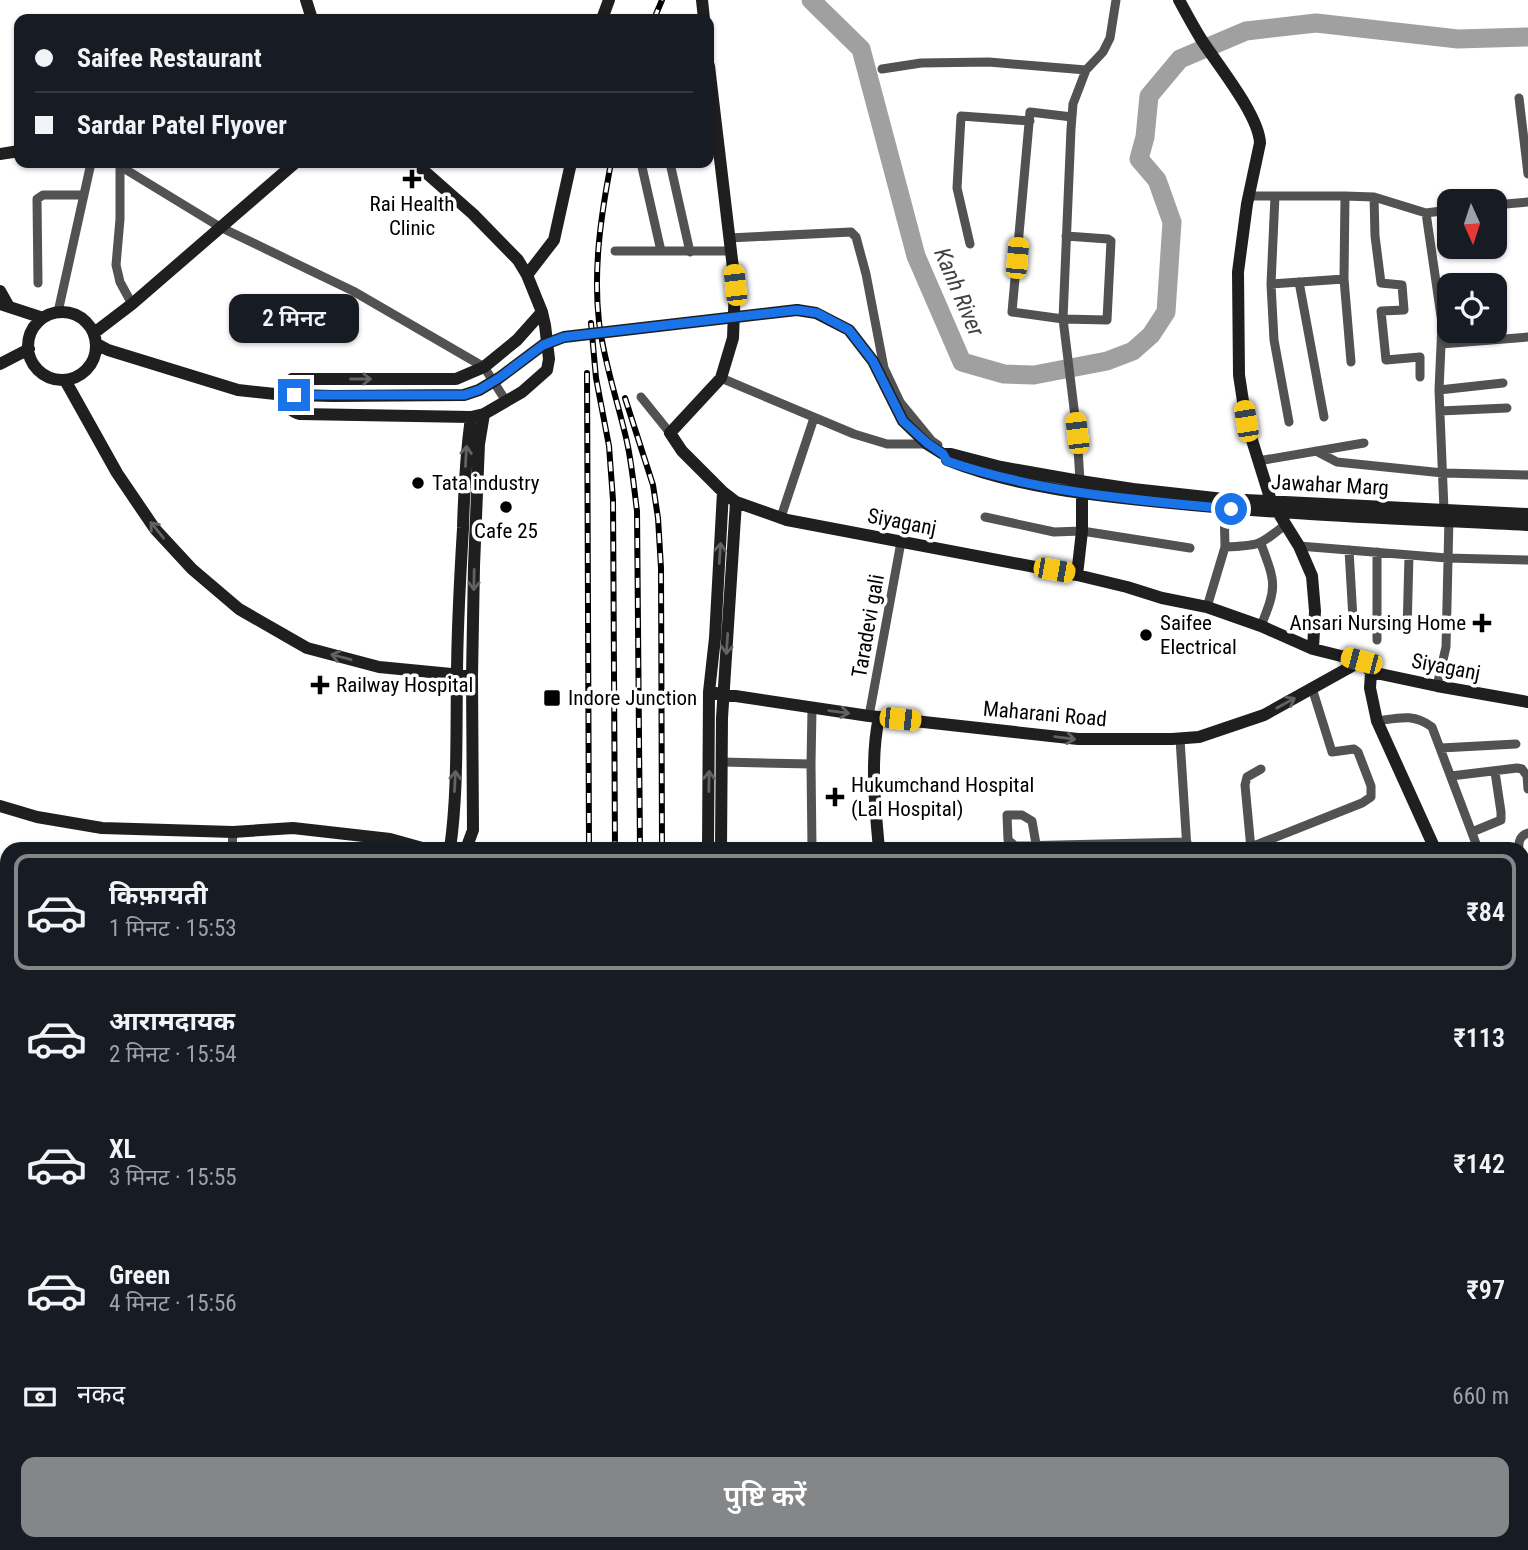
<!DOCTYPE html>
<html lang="hi">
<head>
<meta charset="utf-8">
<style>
	:root { --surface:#171b24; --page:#20242c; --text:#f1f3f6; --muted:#9ea1a6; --line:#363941; --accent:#858687 }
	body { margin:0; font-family:"Roboto Condensed","Noto Sans Devanagari",sans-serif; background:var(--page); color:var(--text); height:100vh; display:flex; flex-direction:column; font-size:26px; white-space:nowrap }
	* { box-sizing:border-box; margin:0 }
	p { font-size:23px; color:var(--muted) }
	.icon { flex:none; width:38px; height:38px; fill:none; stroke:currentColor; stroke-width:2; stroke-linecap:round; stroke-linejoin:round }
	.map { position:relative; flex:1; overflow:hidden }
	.side { position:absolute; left:0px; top:842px; width:1530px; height:709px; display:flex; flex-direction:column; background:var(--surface); border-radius:21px 21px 0 0; box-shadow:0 2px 5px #0004 }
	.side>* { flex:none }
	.banner { position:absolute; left:14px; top:14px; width:700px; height:154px; border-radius:14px; box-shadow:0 2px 5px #0004; display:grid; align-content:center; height:154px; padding:0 21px; background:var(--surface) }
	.needle { width:46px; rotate:177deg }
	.fabs { position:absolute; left:1437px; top:189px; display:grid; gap:14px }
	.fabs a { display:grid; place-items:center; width:70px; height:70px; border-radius:14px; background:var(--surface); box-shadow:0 2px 5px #0004; font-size:35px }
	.end { position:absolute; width:32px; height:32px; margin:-16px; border:9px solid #1a73e8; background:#fff; box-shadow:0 0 0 4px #fff }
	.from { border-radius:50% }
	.bubble { position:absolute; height:49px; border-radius:14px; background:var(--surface); box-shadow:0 2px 5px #0004; font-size:23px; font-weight:600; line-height:49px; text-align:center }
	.car { position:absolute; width:21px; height:42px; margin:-21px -10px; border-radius:9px; box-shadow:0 0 5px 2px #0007; background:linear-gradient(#f5c518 24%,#345 0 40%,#f5c518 0 76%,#345 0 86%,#f5c518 0) }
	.banner b { display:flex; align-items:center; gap:24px; height:66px; font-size:26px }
	.banner b+b { border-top:2px solid var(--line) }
	.banner i { width:18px; height:18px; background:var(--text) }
	ul { padding:12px 0 0; list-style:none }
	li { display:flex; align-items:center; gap:21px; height:116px; margin:0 14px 10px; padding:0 7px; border:4px solid transparent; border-radius:14px }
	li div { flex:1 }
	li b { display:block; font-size:26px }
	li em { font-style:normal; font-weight:600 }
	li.current { border-color:var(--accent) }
	li>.icon { width:63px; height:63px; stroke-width:1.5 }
	.pay { display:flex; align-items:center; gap:18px; height:77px; padding:0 21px; font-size:26px }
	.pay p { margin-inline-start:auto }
	.button { display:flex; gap:14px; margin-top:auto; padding:14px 21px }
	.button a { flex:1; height:80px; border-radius:14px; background:var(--accent); color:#fff; font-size:28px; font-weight:600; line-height:80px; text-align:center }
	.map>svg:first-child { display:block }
	.green { fill:#d9d9d9 }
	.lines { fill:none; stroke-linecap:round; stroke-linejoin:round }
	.river { stroke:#a0a0a0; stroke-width:19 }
	.street { stroke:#525252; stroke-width:9 }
	.secondary { stroke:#1f1f1f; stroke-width:12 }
	.rail-casing { stroke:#000; stroke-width:6 }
	.rail { stroke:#fff; stroke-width:3.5; stroke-dasharray:10; stroke-linecap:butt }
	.secondary-bridge { stroke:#1f1f1f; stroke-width:12 }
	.oneway { stroke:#626262 }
	.route { stroke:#1a73e8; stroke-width:9 }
	.poi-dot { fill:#000; stroke:#fff; stroke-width:2.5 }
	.labels { text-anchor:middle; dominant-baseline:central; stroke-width:7; stroke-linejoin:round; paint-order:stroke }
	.poi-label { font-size:21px; fill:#000; stroke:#fff; text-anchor:start }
	.street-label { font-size:21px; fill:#000; stroke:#fff }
	.water-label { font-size:23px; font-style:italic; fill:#414141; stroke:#fff }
</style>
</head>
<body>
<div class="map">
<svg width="1528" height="1550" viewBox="0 0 1528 1550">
	<rect width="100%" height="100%" fill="#fff"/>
	<!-- green -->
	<path class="green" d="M43,1544H321L330,1550H43Z"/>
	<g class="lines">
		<!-- river -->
		<path class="river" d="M811,0L861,49L916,256L962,362L1004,374L1034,375L1107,361L1133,351L1151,335L1166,312L1172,222L1157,180L1139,159L1145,137L1149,96L1180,59L1246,31L1316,23L1458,39L1528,37"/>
		<!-- street -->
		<path class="street" d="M882,69L921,63L989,62L1086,70
			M1519,98L1528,174
			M115,163L220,227L353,291L484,367L506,401
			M670,163L690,252
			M120,166V219L116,265L120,282L132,304
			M642,167L661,251
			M1250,196H1345L1374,197L1426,213L1449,210
			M1275,196L1271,284L1274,340L1289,422
			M1345,196L1344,279L1351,362
			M1374,197L1375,236L1381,283L1402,285L1404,310L1381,311L1386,360L1420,357V377
			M1494,205L1528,202
			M1426,213L1442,323L1439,390L1444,510
			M1066,236L1108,239L1111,241L1107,320L1063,319L1012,312L1030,112L1072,117
			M729,238L851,232L856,237L866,274L884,368L900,402L932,441L938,445
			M970,244L957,188L961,116L1030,121
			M615,251H731
			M1299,282L1324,417
			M38,283L37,199L43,195H84
			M1271,284L1344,279
			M58,312L91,163
			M1441,344L1528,337
			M721,378L854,434L887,444H927
			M1439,390L1503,383
			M641,397L670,433
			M1440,411L1507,408
			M1316,451L1337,462L1443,473L1528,475
			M1258,461L1364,443
			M1080,481L1077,433L1063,319L1071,129L1073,104L1086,70L1103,52L1110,38L1116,0
			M781,517L814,418
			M985,517L1054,532L1082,531L1190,548
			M1299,546L1447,558L1528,560
			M1225,547C1260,546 1260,545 1286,524
			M1349,550L1353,619
			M1377,552V640
			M1207,607L1225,547L1224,503
			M1261,626C1277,586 1276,584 1261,544
			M1407,632L1409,555
			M1437,686L1446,647L1449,517
			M812,709L811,764L812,849
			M869,716L901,542
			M1377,721C1399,718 1413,713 1432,727L1478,849
			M1180,739L1187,849
			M1441,748L1516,744
			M722,762L811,764
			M1451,776L1517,768L1522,769L1527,776L1528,789
			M1472,832L1501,820V812L1495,772
			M1036,844L1032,821L1022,815H1007L1008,840L1015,846L1187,842
			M1251,847L1362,803L1371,797V786L1358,752L1354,749L1332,752L1312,688
			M232,849L233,832
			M1251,849L1245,785L1247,777L1261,769
			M1519,849C1518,841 1521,835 1528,833
			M1522,864L1528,863
			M1525,1232H1528
			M1522,1254H1528
			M1329,1544V1550
			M1419,1544V1550
			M6,1550L7,1528
			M339,1550V1544"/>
		<!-- secondary -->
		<path class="secondary" d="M306,0L312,19
			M702,0L704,19
			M1179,0C1186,13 1193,26 1201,39C1217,64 1259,115 1260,143L1247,204L1238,272L1239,375L1246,421L1271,501L1299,546L1312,576L1315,611L1313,649
			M602,19L609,0
			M709,66L735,285L733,338L721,378L670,433L682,451L723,492L736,502L787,520L1077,575L1127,587L1162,598L1207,607L1261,626L1313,649L1361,661L1371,672L1437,686L1528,702
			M0,154L19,151
			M527,275L554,240L571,163
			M0,291L9,307
			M0,304L43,318
			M797,310L816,313L849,330L873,361L903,421L927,444L943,454H951L1001,467L1080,481L1133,489L1224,499L1528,514
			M28 346a34 34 0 1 1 68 0a34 34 0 1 1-68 0Z
			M94,333L132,304L295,163
			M97,344L108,350L238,390L285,395
			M0,364L29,349
			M65,380L117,473L155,529L192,569L239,609L307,648L379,667L472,676
			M279,394C285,403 290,412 300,414L471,417L484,414L522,392L547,370L549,359L545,325L542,312L527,275L518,260L473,214L415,163
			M279,394L285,385L292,379H456L484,367L517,340L542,312
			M947,460C1017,488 1097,496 1171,503C1290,515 1409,519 1528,525
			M1077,575L1082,531V488
			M1371,672L1370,688L1377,721L1435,849
			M709,692L869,716L1078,739H1172L1199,737L1264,715L1361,661
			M0,806L37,817L102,828L233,832L293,828L390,839L426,849
			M450,849C458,792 456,735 457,678C457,628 460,578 463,528C464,491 466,454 471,417
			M466,849L473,830L472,676L474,566L479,444L484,414
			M708,849L709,692L715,638L723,492
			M721,849L722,718L736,502
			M879,849C875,805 870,760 879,717
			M0,935L7,944
			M1522,935L1528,933
			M0,968L7,977
			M1522,1155H1528
			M0,1284L7,1283
			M0,1304L7,1302
			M527,1544V1550
			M728,1544L729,1550
			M539,1550V1544
			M1273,1550L1283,1544"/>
		<!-- rail casing -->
		<g class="rail-casing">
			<path id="rail" d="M654,19L662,0
				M611,163C601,215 593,269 599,322C604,363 618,402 627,442C632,465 634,488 637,511L640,849
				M591,323L596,378L609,446L613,500L615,849
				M587,373L589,849
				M625,398L653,485L658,518L661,568L662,849
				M601,1544L602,1550"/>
		</g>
		<!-- rail -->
		<use href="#rail" class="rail"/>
		<!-- secondary-bridge -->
		<path class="secondary-bridge" d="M294,395L333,396L464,395L479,390L499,378L543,345L564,337L797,310"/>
	</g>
	<!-- one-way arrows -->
	<defs><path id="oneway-shaft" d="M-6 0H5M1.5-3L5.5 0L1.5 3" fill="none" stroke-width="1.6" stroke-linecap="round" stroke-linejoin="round" transform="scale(1.75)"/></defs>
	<g class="oneway">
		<use href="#oneway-shaft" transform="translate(361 379)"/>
		<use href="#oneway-shaft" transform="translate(466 456) rotate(-87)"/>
		<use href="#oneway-shaft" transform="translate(157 530) rotate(-129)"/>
		<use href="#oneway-shaft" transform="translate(720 553) rotate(-86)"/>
		<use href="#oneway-shaft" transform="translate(474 580) rotate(91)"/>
		<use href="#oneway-shaft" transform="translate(727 644) rotate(94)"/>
		<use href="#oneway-shaft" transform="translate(341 657) rotate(-165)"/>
		<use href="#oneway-shaft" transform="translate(1286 703) rotate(-29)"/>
		<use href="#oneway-shaft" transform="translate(839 712) rotate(8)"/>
		<use href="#oneway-shaft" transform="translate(1065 738) rotate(7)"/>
		<use href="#oneway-shaft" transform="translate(455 781) rotate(-87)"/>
		<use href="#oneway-shaft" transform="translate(709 781) rotate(-89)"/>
	</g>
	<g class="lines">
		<!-- route -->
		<path class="route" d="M294,395H464L479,390L499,378L543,345L564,337L797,310L817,313L849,330L873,361L903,421L927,443L943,454L947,461C1039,493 1135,500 1231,509"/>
	</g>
	<!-- markers -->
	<g class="poi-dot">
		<path d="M408.5 168.5h7v7h7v7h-7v7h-7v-7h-7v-7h7z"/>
		<circle cx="418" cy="483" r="7"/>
		<circle cx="506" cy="507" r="7"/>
		<path d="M1478.5 612.5h7v7h7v7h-7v7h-7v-7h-7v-7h7z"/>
		<circle cx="1146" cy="635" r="7"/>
		<path d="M316.5 674.5h7v7h7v7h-7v7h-7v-7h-7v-7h7z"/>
		<rect x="543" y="689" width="18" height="18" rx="3.5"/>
		<path d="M831.5 786.5h7v7h7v7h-7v7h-7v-7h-7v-7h7z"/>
	</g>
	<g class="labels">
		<!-- poi labels -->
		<g class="poi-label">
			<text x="412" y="204" text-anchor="middle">Rai Health<tspan x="412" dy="24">Clinic</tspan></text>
			<text x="432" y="483">Tata industry</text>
			<text x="506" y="531" text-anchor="middle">Cafe 25</text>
			<text x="1160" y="623">Saifee<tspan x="1160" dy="24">Electrical</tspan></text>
			<text x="1466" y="623" text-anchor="end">Ansari Nursing Home</text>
			<text x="336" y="685">Railway Hospital</text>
			<text x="568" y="698">Indore Junction</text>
			<text x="851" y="785">Hukumchand Hospital<tspan x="851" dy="24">(Lal Hospital)</tspan></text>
		</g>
		<!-- street labels -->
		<g class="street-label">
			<text transform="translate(1330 485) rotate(3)">Jawahar Marg</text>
			<text transform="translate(902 522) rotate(11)">Siyaganj</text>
			<text transform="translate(868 626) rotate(-80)">Taradevi gali</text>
			<text transform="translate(1446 667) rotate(11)">Siyaganj</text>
			<text transform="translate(1045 714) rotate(5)">Maharani Road</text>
		</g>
		<!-- water labels -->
		<g class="water-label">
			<text transform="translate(959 292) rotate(67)">Kanh River</text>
		</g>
	</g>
</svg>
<div class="fabs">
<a><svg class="needle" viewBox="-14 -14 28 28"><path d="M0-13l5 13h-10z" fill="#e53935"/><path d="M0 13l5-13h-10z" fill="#9ea1a6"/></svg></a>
<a><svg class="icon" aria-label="locate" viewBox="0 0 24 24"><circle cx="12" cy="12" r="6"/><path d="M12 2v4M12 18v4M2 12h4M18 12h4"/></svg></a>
</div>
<i class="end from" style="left:1231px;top:509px"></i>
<i class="end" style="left:294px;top:395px"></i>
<div class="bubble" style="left:229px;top:294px;width:130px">2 मिनट</div>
<i class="car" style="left:1017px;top:258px;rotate:5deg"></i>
<i class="car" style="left:735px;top:285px;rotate:354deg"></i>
<i class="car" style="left:1246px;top:421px;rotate:351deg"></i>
<i class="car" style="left:1077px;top:433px;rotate:353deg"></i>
<i class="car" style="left:1054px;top:570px;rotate:100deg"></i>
<i class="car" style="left:1361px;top:661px;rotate:285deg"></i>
<i class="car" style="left:900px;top:719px;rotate:96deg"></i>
<div class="banner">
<b><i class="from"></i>Saifee Restaurant</b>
<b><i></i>Sardar Patel Flyover</b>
</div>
<section class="side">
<ul>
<li class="current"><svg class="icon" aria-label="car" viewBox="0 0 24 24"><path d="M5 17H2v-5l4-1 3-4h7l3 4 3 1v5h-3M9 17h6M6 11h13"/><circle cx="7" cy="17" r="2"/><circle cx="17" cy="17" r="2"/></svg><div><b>किफ़ायती</b><p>1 मिनट · 15:53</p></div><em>₹84</em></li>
<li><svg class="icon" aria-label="car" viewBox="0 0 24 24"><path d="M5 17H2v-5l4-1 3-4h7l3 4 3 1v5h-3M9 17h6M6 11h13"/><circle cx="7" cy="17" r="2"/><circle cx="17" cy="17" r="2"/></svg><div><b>आरामदायक</b><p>2 मिनट · 15:54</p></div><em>₹113</em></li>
<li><svg class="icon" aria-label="car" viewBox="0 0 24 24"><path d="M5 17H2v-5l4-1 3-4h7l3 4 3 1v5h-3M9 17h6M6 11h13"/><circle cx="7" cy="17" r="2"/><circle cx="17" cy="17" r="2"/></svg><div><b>XL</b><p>3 मिनट · 15:55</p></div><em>₹142</em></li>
<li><svg class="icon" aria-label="car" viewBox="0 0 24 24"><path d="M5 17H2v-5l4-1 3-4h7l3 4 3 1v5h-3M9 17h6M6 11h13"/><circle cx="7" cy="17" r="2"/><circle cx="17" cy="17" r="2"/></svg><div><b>Green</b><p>4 मिनट · 15:56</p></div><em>₹97</em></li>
</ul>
<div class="pay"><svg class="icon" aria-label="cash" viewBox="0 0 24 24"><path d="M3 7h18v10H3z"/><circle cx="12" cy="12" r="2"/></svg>नकद<p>660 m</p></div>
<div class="button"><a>पुष्टि करें</a></div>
</section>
</div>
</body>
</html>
